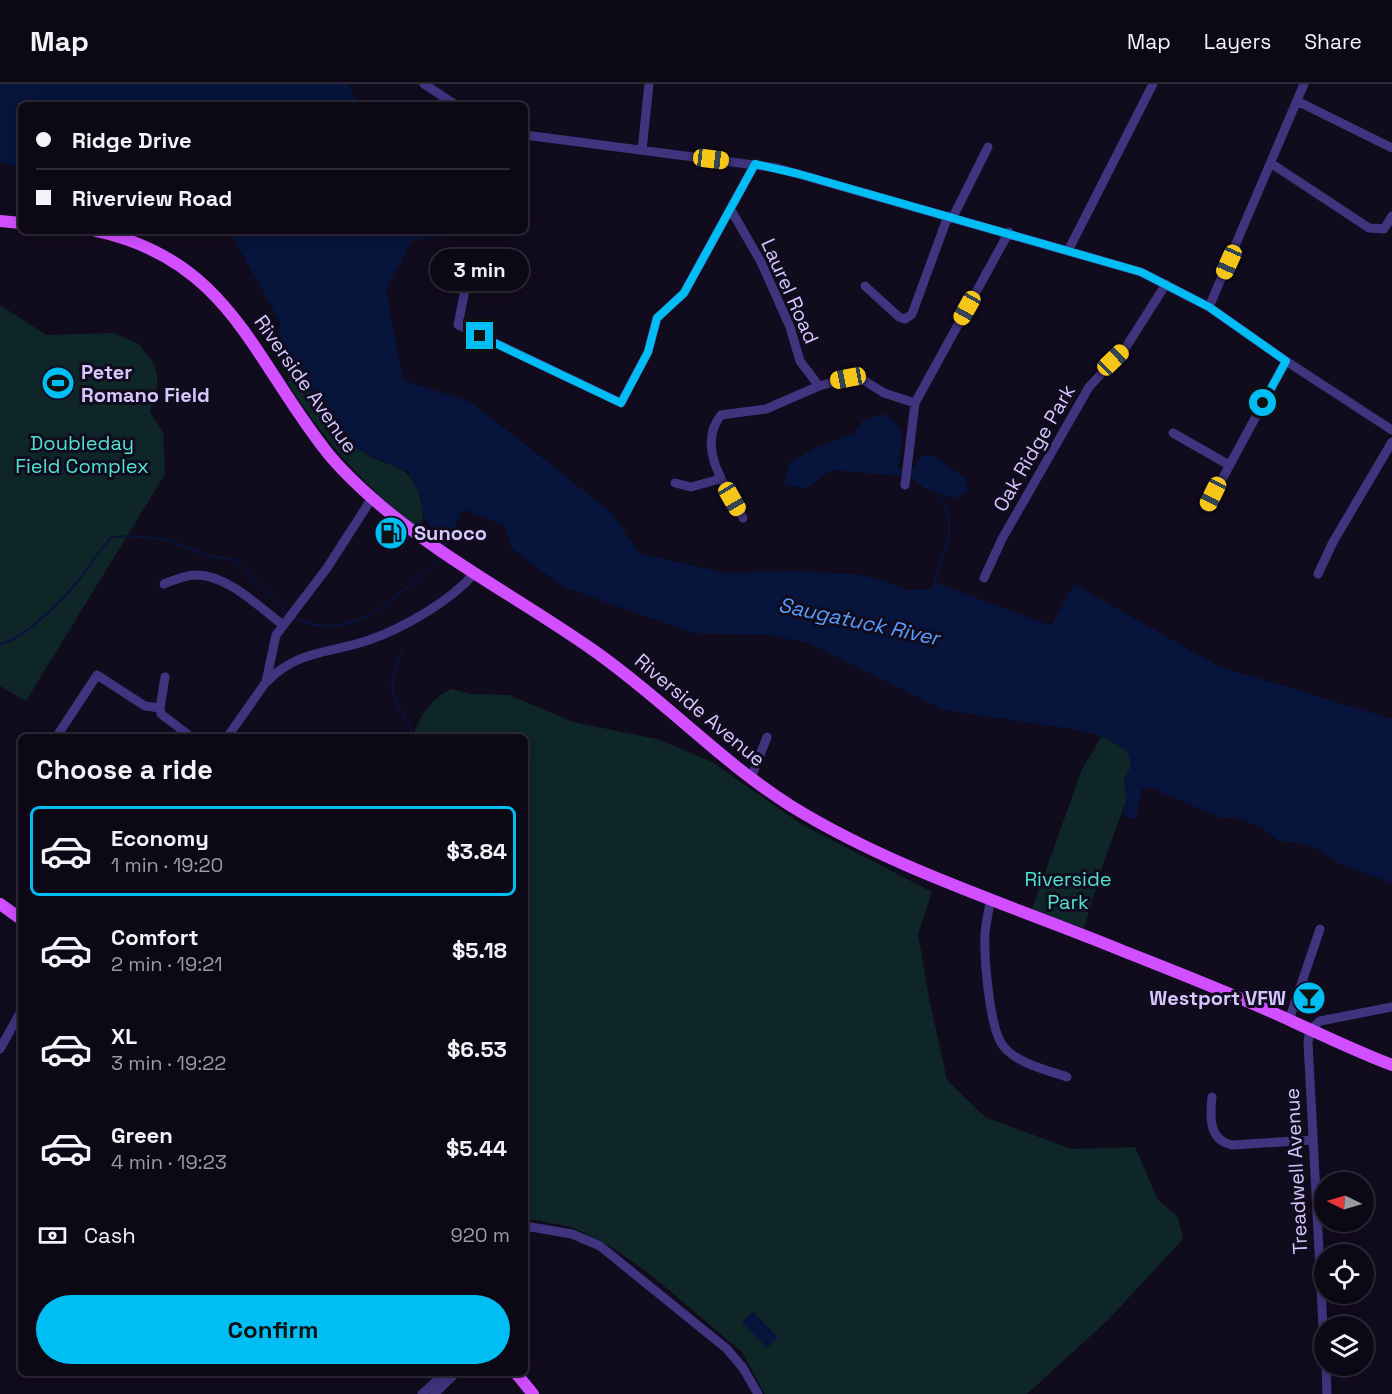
<!DOCTYPE html>
<html lang="en">
<head>
<meta charset="utf-8">
<style>
	:root { --surface:#0d0816; --page:#1b1623; --text:#f1f3f6; --muted:#9a9aa1; --line:#2d2935; --accent:#00bef3 }
	body { margin:0; font-family:"Space Grotesk",sans-serif; background:var(--page); color:var(--text); height:100vh; display:flex; flex-direction:column; font-size:22px; white-space:nowrap }
	* { box-sizing:border-box; margin:0 }
	p { font-size:20px; color:var(--muted) }
	.icon { flex:none; width:33px; height:33px; fill:none; stroke:currentColor; stroke-width:2; stroke-linecap:round; stroke-linejoin:round }
	.map { position:relative; flex:1; overflow:hidden }
	.panel { position:absolute; left:18px; top:650px; width:510px; height:642px; display:flex; flex-direction:column; background:var(--surface); border-radius:9px; box-shadow:0 3px 15px #0003,0 0 0 2px var(--line) }
	.panel>* { flex:none }
	.hud { position:absolute; left:18px; top:18px; width:510px; height:132px; border-radius:9px; box-shadow:0 3px 15px #0003,0 0 0 2px var(--line); display:grid; align-content:center; height:132px; padding:0 18px; background:var(--surface) }
	.needle { width:39px; rotate:275deg }
	.tools { position:absolute; left:1314px; top:1088px; display:grid; gap:12px }
	.tools a { display:grid; place-items:center; width:60px; height:60px; border-radius:50%; background:var(--surface); box-shadow:0 3px 15px #0003,0 0 0 2px var(--line); font-size:30px }
	.end { position:absolute; width:27px; height:27px; margin:-14px; border:8px solid #00bef3; background:#111; box-shadow:0 0 0 3px #111 }
	.from { border-radius:50% }
	.bubble { position:absolute; height:42px; border-radius:21px; background:var(--surface); box-shadow:0 3px 15px #0003,0 0 0 2px var(--line); font-size:20px; font-weight:700; line-height:42px; text-align:center }
	.car { position:absolute; width:18px; height:36px; margin:-18px -9px; border-radius:8px; box-shadow:0 0 4px 2px #0007; background:linear-gradient(#f5c518 24%,#345 0 40%,#f5c518 0 76%,#345 0 86%,#f5c518 0) }
	.hud b { display:flex; align-items:center; gap:21px; height:57px; font-size:22px }
	.hud b+b { border-top:2px solid var(--line) }
	.hud i { width:15px; height:15px; background:var(--text) }
	ul { padding:0; list-style:none }
	li { display:flex; align-items:center; gap:18px; height:90px; margin:0 12px 9px; padding:0 6px; border:3px solid transparent; border-radius:9px }
	li div { flex:1 }
	li b { display:block; font-size:22px }
	li em { font-style:normal; font-weight:700 }
	li.active { border-color:var(--accent) }
	li>.icon { width:54px; height:54px; stroke-width:1.5 }
	h2 { padding:0 18px; font-size:27px; line-height:72px }
	.pay { display:flex; align-items:center; gap:15px; height:66px; padding:0 18px; font-size:22px }
	.pay p { margin-inline-start:auto }
	.button { display:flex; gap:12px; margin-top:auto; padding:12px 18px }
	.button a { flex:1; height:69px; border-radius:36px; background:var(--accent); color:#111; font-size:24px; font-weight:700; line-height:69px; text-align:center }
	header { display:flex; align-items:center; gap:36px; box-sizing:border-box; height:84px; padding:0 30px; background:var(--surface); border-bottom:2px solid var(--line) }
	header strong { font-size:28px }
	nav { display:flex; gap:33px; margin-inline-start:auto; font-size:21px }
	.map>svg:first-child { display:block }
	.green { fill:#0e2628 }
	.water { fill:#07143b }
	.lines { fill:none; stroke-linecap:round; stroke-linejoin:round }
	.stream { stroke:#07143b; stroke-width:2 }
	.minor { stroke:#40347f; stroke-width:9 }
	.major { stroke:#d24fff; stroke-width:12 }
	.route { stroke:#00bef3; stroke-width:8 }
	.labels { text-anchor:middle; dominant-baseline:central; stroke-width:6; stroke-linejoin:round; paint-order:stroke }
	.street-label { font-size:20px; fill:#d5c8ff; stroke:#110b1e }
	.poi-label { font-size:20px; font-weight:bold; fill:#d5c8ff; stroke:#110b1e; text-anchor:start }
	.park-label { font-size:20px; fill:#50e3d0; stroke:#110b1e }
	.water-label { font-size:21px; font-style:italic; fill:#569dff; stroke:#110b1e }
</style>
</head>
<body>
<header>
<strong>Map</strong>
<nav><a>Map</a><a>Layers</a><a>Share</a></nav>
</header>
<div class="map">
<svg width="1392" height="1310" viewBox="0 0 1392 1310">
	<rect width="100%" height="100%" fill="#110b1e"/>
	<!-- green -->
	<path class="green" d="M0,221L46,251L114,249L139,260L154,280L157,290V302L150,328L163,348L165,390L26,617L0,602Z
		M298,290C316,318 333,343 359,365C383,385 411,375 420,414C423,426 424,434 420,446C361,399 328,361 287,298Z
		M452,605L471,610L509,611L573,638L657,655L712,678L801,740L932,808L918,850L929,914L947,996L985,1033L1071,1065L1135,1063L1158,1116L1178,1133L1183,1155L1108,1236L1027,1310H765L742,1268L651,1191L610,1162L584,1149L571,1143L525,1134V652H413C419,633 433,612 452,605Z
		M1102,652L1127,666L1130,675V685L1124,696L1127,715L1104,777L1084,844L1032,825L1082,685Z"/>
	<!-- water -->
	<path class="water" d="M0,0H348L359,21H21V84L0,78Z
		M225,147H464L412,157L386,205L403,296L471,318L611,428L640,470L727,489L789,487L856,490L886,497L905,506L930,505L935,498L1051,542L1074,500L1218,582L1392,635V799L1341,781L1319,766L1306,761L1277,756L1264,745L1238,733L1221,734L1151,704H1142L1136,734H1128L1123,728L1127,715L1124,696L1130,685V675L1126,666L1102,652L1072,645L944,626L808,559L768,551L694,549L563,503L511,464L505,442L463,425L445,462L443,461L424,433L420,411L408,388L361,367L330,337L315,316L278,259L280,238L231,150Z
		M886,330C910,352 901,356 898,385L912,386L920,373L932,371L965,394L968,406L956,415L924,404L911,393L831,386L806,405L784,400L790,378L820,362L854,349L863,336Z
		M753,1228L778,1253L767,1264L742,1238Z"/>
	<g class="lines">
		<!-- stream -->
		<path class="stream" d="M935,498C944,460 961,448 938,411
			M293,533C350,563 396,512 437,478L440,471
			M0,560C23,556 59,519 74,502C88,486 97,467 112,453L132,452L169,456L207,472L235,476L288,530
			M401,566C398,578 391,591 392,604C393,621 411,634 412,652"/>
		<!-- minor -->
		<path class="minor" d="M424,0L456,21
			M1297,17L1392,64
			M525,51L777,84L1141,188L1209,223L1286,277L1392,346
			M642,66L649,0
			M1272,80L1369,144L1384,145L1392,132
			M731,126L761,178L790,243L800,277L819,302
			M953,133L988,63
			M1069,165L1153,0
			M475,177L469,186L458,241L621,319L648,268L657,234L684,209L755,80
			M865,202L899,233L905,235L912,230L948,132
			M1209,223L1304,0
			M1173,349L1229,381
			M675,399L691,403L720,395
			M905,401L915,319L1009,148
			M1207,423L1286,277
			M743,434C727,405 695,363 721,331L766,325L819,302L848,294L865,297L884,309L915,319
			M1318,490L1333,458L1392,358
			M984,494L1002,455L1089,303L1126,263L1166,200
			M164,500C174,496 185,491 196,491C228,491 259,523 283,541
			M165,593L160,624L161,630L190,652
			M268,597C297,566 332,569 369,556C404,544 450,517 474,490
			M57,652L97,591L145,622L160,624
			M228,652L266,598L276,551L327,484L372,414
			M751,694L767,653
			M990,817C989,827 986,838 985,849C984,872 989,946 1004,963C1018,980 1047,986 1067,993
			M1289,936L1320,845
			M0,965L21,927
			M1212,1013C1210,1032 1208,1056 1232,1061L1312,1056
			M525,1142L572,1150L600,1162L727,1265L743,1284L758,1310
			M1324,1262L1308,958L1310,946L1320,937L1392,923
			M1326,1281L1327,1310
			M422,1310L446,1288
			M434,1310L457,1288"/>
		<!-- major -->
		<path class="major" d="M0,137L21,139
			M96,147C227,175 252,272 323,363C337,382 354,398 372,414C440,474 519,514 593,566C662,614 720,677 791,722C895,786 1011,821 1123,867C1181,890 1241,913 1298,940C1329,954 1360,969 1392,981
			M0,820L21,835
			M515,1288L533,1310"/>
	</g>
	<g class="lines">
		<!-- route -->
		<path class="route" d="M480,252L621,319L648,268L657,234L684,209L755,80L799,90L1141,188L1209,223L1286,277L1263,319"/>
	</g>
	<!-- icons -->
	<defs>
		<g id="stadium-disc" transform="scale(1.725)"><circle r="9.5" fill="#00bef3" stroke="#110b1e"/><path d="M0-5a6.5 5 0 1 0 0 10a6.5 5 0 1 0 0-10ZM-3.5-1.8h7v3.6h-7Z" fill="#111"/></g>
		<g id="fuel-disc" transform="scale(1.725)"><circle r="9.5" fill="#00bef3" stroke="#110b1e"/><path d="M-5.5-6h7V0h2V4h1.3V-2.5L3-4.5l.8-.8L6-3V5H2.5V1h-1V6h-7ZM-4.2-4.7v3.2H.2V-4.7Z" fill="#111"/></g>
		<g id="bar-disc" transform="scale(1.725)"><circle r="9.5" fill="#00bef3" stroke="#110b1e"/><path d="M-6-5H6L.8 .8V4.5H3.5V6h-7V4.5H-.8V.8Z" fill="#111"/></g>
	</defs>
	<g fill-rule="evenodd">
		<use href="#stadium-disc" x="58" y="299"/>
		<use href="#fuel-disc" x="391" y="449"/>
		<use href="#bar-disc" x="1309" y="914"/>
	</g>
	<g class="labels">
		<!-- street labels -->
		<g class="street-label">
			<text transform="translate(790 207) rotate(66)">Laurel Road</text>
			<text transform="translate(306 300) rotate(55)">Riverside Avenue</text>
			<text transform="translate(1034 364) rotate(-60)">Oak Ridge Park</text>
			<text transform="translate(700 626) rotate(40)">Riverside Avenue</text>
			<text transform="translate(1296 1087) rotate(-93)">Treadwell Avenue</text>
		</g>
		<!-- poi labels -->
		<g class="poi-label">
			<text x="81" y="288">Peter<tspan x="81" dy="23">Romano Field</tspan></text>
			<text x="414" y="449">Sunoco</text>
			<text x="1286" y="914" text-anchor="end">Westport VFW</text>
		</g>
		<!-- park labels -->
		<g class="park-label">
			<text x="82" y="359">Doubleday<tspan x="82" dy="23">Field Complex</tspan></text>
			<text x="1068" y="795">Riverside<tspan x="1068" dy="23">Park</tspan></text>
		</g>
		<!-- water labels -->
		<g class="water-label">
			<text transform="translate(859 537) rotate(12)">Saugatuck River</text>
		</g>
	</g>
</svg>
<div class="tools">
<a><svg class="needle" viewBox="-14 -14 28 28"><path d="M0-13l5 13h-10z" fill="#e53935"/><path d="M0 13l5-13h-10z" fill="#9a9aa1"/></svg></a>
<a><svg class="icon" aria-label="locate" viewBox="0 0 24 24"><circle cx="12" cy="12" r="6"/><path d="M12 2v4M12 18v4M2 12h4M18 12h4"/></svg></a>
<a><svg class="icon" aria-label="layers" viewBox="0 0 24 24"><path d="M12 4l9 5-9 5-9-5zM3 14l9 5 9-5"/></svg></a>
</div>
<i class="end from" style="left:1263px;top:319px"></i>
<i class="end" style="left:480px;top:252px"></i>
<div class="bubble" style="left:430px;top:165px;width:99px">3 min</div>
<i class="car" style="left:711px;top:75px;rotate:97deg"></i>
<i class="car" style="left:1229px;top:178px;rotate:204deg"></i>
<i class="car" style="left:967px;top:224px;rotate:209deg"></i>
<i class="car" style="left:1113px;top:276px;rotate:46deg"></i>
<i class="car" style="left:848px;top:294px;rotate:259deg"></i>
<i class="car" style="left:1213px;top:410px;rotate:206deg"></i>
<i class="car" style="left:732px;top:415px;rotate:150deg"></i>
<div class="hud">
<b><i class="from"></i>Ridge Drive</b>
<b><i></i>Riverview Road</b>
</div>
<section class="panel">
<h2>Choose a ride</h2>
<ul>
<li class="active"><svg class="icon" aria-label="car" viewBox="0 0 24 24"><path d="M5 17H2v-5l4-1 3-4h7l3 4 3 1v5h-3M9 17h6M6 11h13"/><circle cx="7" cy="17" r="2"/><circle cx="17" cy="17" r="2"/></svg><div><b>Economy</b><p>1 min · 19:20</p></div><em>$3.84</em></li>
<li><svg class="icon" aria-label="car" viewBox="0 0 24 24"><path d="M5 17H2v-5l4-1 3-4h7l3 4 3 1v5h-3M9 17h6M6 11h13"/><circle cx="7" cy="17" r="2"/><circle cx="17" cy="17" r="2"/></svg><div><b>Comfort</b><p>2 min · 19:21</p></div><em>$5.18</em></li>
<li><svg class="icon" aria-label="car" viewBox="0 0 24 24"><path d="M5 17H2v-5l4-1 3-4h7l3 4 3 1v5h-3M9 17h6M6 11h13"/><circle cx="7" cy="17" r="2"/><circle cx="17" cy="17" r="2"/></svg><div><b>XL</b><p>3 min · 19:22</p></div><em>$6.53</em></li>
<li><svg class="icon" aria-label="car" viewBox="0 0 24 24"><path d="M5 17H2v-5l4-1 3-4h7l3 4 3 1v5h-3M9 17h6M6 11h13"/><circle cx="7" cy="17" r="2"/><circle cx="17" cy="17" r="2"/></svg><div><b>Green</b><p>4 min · 19:23</p></div><em>$5.44</em></li>
</ul>
<div class="pay"><svg class="icon" aria-label="cash" viewBox="0 0 24 24"><path d="M3 7h18v10H3z"/><circle cx="12" cy="12" r="2"/></svg>Cash<p>920 m</p></div>
<div class="button"><a>Confirm</a></div>
</section>
</div>
</body>
</html>
